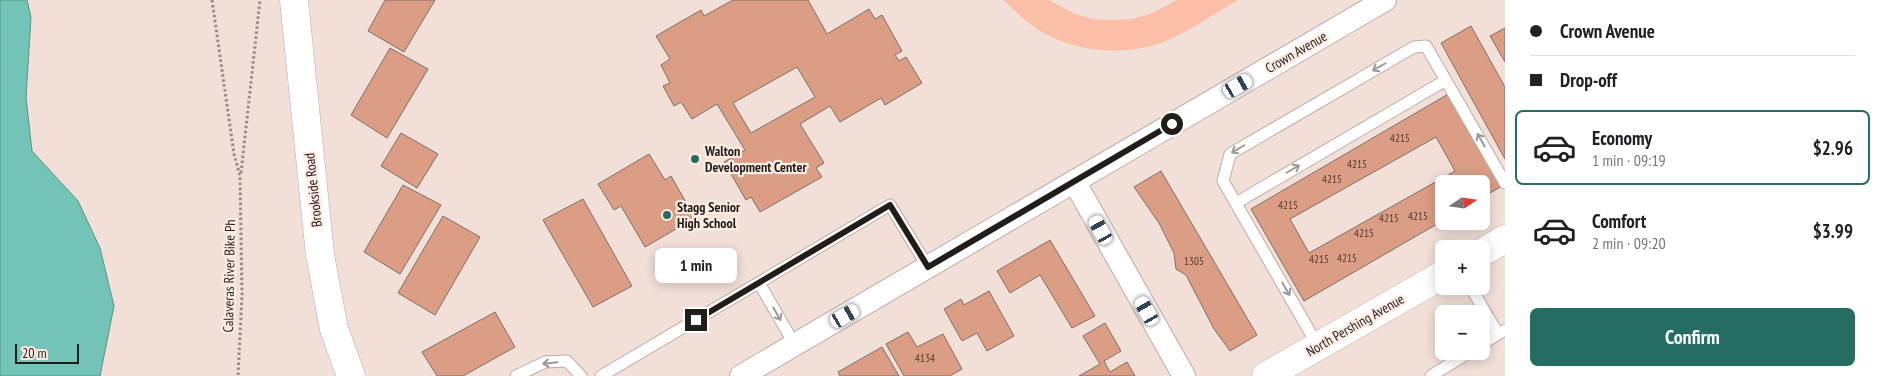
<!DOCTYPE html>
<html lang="en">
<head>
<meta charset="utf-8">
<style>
	:root { --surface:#fff; --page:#f2f2f2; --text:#202124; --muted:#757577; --line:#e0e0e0; --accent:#256c62 }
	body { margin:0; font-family:"PT Sans Narrow",sans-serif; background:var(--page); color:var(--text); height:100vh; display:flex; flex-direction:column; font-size:19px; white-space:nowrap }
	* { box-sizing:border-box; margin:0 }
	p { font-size:16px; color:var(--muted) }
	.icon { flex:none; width:28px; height:28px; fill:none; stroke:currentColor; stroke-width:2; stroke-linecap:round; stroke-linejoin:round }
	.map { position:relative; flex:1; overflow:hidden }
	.sheet { display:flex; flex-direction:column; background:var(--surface); width:375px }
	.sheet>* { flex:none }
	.guide { display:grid; align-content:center; height:110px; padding:0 25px; background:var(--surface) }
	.needle { width:32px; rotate:77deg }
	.buttons { position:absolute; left:1435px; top:175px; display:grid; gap:10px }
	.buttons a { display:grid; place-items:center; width:55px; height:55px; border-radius:8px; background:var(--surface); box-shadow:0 2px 12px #0003; font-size:25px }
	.scale { position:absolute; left:15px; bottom:12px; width:64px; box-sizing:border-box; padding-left:5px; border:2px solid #231d1a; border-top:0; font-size:14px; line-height:18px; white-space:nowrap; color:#231d1a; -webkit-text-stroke:4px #ffede5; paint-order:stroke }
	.end { position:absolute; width:22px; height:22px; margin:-11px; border:6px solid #231d1a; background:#fff; box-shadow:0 0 0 2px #fff }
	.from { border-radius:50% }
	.bubble { position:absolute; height:35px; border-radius:8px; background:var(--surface); box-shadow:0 2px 12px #0003; font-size:16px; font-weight:700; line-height:35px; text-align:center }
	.car { position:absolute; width:15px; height:30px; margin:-15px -8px; border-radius:6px; box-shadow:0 0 4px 1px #0007; background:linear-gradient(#fff 24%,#345 0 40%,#fff 0 76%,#345 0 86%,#fff 0) }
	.guide b { display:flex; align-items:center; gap:18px; height:48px; font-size:19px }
	.guide b+b { border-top:1px solid var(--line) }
	.guide i { width:12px; height:12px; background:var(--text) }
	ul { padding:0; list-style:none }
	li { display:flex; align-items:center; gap:15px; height:75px; margin:0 10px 8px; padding:0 15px; border:2px solid transparent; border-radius:8px }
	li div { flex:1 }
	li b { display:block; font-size:19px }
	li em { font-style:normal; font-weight:700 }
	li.selected { border-color:var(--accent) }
	li>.icon { width:45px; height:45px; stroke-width:1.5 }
	.button { display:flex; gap:10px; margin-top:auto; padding:10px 25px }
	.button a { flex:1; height:58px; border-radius:8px; background:var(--accent); color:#fff; font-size:20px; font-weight:700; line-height:58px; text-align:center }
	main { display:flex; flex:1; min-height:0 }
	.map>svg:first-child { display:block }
	.green { fill:#fbbea6 }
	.water { fill:#73c4b7; stroke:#5b9288 }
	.building { fill:#db9d84; stroke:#7f6f69; fill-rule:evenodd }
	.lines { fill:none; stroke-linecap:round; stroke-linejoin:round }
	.service-casing { stroke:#bdaca5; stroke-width:13 }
	.minor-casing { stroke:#bdaca5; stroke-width:24 }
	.tertiary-casing { stroke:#bdaca5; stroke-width:29 }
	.secondary-casing { stroke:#bdaca5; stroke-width:29 }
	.path { stroke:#988b86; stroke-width:3; stroke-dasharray:2.5 2.5; stroke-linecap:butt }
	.service { stroke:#fff; stroke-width:11 }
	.minor { stroke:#fff; stroke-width:22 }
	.tertiary { stroke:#fff; stroke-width:28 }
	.secondary { stroke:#fff; stroke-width:28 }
	.oneway { stroke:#9c9998 }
	.route { stroke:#231d1a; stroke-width:6 }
	.poi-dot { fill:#256c62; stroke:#ffede5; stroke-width:2 }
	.labels { text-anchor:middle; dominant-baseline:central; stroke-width:4.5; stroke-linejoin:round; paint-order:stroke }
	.number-label { font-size:11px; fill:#513d34 }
	.street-label { font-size:14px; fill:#231d1a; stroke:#ffede5 }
	.poi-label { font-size:14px; font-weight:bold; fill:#231d1a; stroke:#ffede5; text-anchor:start }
</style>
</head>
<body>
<main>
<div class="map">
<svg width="1505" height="376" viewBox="0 0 1505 376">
	<rect width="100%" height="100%" fill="#f1dfd8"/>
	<!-- green -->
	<path class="green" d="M1004,0H1049L1075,14L1093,19L1113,20L1132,19L1150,14L1177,0H1238C1213,14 1188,33 1161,43C1122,56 1077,52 1042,32C1028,24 1016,12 1004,0Z"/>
	<!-- water -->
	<path class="water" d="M0,0H27L31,17L26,97L32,151L78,201L100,248L114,306L100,376H0Z"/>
	<!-- building -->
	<path class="building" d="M385,0H435L404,52L368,31Z
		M733,0H808L827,34L869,9L875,19L882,15L902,51L895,55L899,61L906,57L922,83L885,105L881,98L840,122L830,106L800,124L824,163L816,168L822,177L760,212L751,197L746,200L724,162L745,150L717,104L692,119L681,102L674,106L663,86L670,83L661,65L670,59L656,36L701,10L704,16ZM797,67L815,97L751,133L733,103Z
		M1471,26L1505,87V159L1441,43Z
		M1505,28V62L1490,36Z
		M390,48L428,69L387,138L351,115Z
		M1450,93L1504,185L1481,198V184H1444V220L1304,301L1251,209ZM1436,137L1455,171L1309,253L1290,219Z
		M401,133L438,154L417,188L381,166Z
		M649,154L665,180L671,176L695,218L645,247L621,206L614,210L598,184Z
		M1161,171L1257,335L1230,351L1214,329L1186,275L1176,269L1174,253L1159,223L1134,187Z
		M403,185L441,205L400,274L364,252Z
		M583,199L632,286L593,307L543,220Z
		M443,216L480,237L435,315L398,293Z
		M1050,240L1095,316L1072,328L1040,275L1010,293L997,271Z
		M989,291L1014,336L987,351L977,333L962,341L944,309L961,299L964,305Z
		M495,312L515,347L463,376H437L422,352Z
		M1105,323L1121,351L1104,361L1110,372L1127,362L1135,376H1079L1100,364L1083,336Z
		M908,332L917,347L943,334L962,369L950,376H904L886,344Z
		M882,347L899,376H840L838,372Z"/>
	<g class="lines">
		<!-- service casing -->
		<g class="service-casing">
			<path id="service" d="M1236,203L1446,80
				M759,283L795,345
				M1470,286L1498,334L1505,330
				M1481,345L1498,334
				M1318,346L1223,181L1230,154L1414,47L1426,46L1505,183
				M516,376L545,362L567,361L581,376
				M601,376L890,205L928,267
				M1431,376L1471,351"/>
		</g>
		<!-- minor casing -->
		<g class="minor-casing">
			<path id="minor" d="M1074,181L1184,376
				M741,376L1385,0"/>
		</g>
		<!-- tertiary casing -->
		<g class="tertiary-casing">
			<path id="tertiary" d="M294,0L320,255L334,329L351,376"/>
		</g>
		<!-- secondary casing -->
		<g class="secondary-casing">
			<path id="secondary" d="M1481,253L1505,239
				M1266,376L1444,274"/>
		</g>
		<!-- path -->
		<path class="path" d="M212,0L234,154L240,176L242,295L238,376
			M241,173L260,0"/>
		<!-- service -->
		<use href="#service" class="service"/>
		<!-- minor -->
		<use href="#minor" class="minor"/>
		<!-- tertiary -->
		<use href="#tertiary" class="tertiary"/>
		<!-- secondary -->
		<use href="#secondary" class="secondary"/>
	</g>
	<!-- one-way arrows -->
	<defs><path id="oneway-shaft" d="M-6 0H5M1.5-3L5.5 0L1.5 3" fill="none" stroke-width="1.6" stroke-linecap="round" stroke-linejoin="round" transform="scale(1.25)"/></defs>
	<g class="oneway">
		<use href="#oneway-shaft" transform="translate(1379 67) rotate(150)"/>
		<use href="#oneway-shaft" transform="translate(1481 140) rotate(-120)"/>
		<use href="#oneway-shaft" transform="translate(1238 149) rotate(150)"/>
		<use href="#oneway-shaft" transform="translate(1293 169) rotate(-30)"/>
		<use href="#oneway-shaft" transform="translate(1286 289) rotate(60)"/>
		<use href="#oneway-shaft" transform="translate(777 314) rotate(60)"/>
		<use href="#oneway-shaft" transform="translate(550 363) rotate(174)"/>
	</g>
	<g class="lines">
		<!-- route -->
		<path class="route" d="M696,320L890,205L928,267L1172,124"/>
	</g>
	<!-- markers -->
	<g class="poi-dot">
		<circle cx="695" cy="159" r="5"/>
		<circle cx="667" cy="215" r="5"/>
	</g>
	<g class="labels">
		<!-- number labels -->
		<g class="number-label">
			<text x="1400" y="138">4215</text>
			<text x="1357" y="164">4215</text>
			<text x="1332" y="179">4215</text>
			<text x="1288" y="205">4215</text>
			<text x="1418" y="216">4215</text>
			<text x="1389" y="218">4215</text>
			<text x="1364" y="233">4215</text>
			<text x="1347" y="258">4215</text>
			<text x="1319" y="259">4215</text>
			<text x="1194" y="261">1305</text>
			<text x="925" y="358">4134</text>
		</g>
		<!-- street labels -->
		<g class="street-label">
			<text transform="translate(1296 52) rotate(-30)">Crown Avenue</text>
			<text transform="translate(313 190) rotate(-96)">Brookside Road</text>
			<text transform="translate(229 276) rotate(-89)">Calaveras River Bike Ph</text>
			<text transform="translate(1355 325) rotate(-30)">North Pershing Avenue</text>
		</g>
		<!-- poi labels -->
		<g class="poi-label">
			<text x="705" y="151">Walton<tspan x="705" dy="16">Development Center</tspan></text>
			<text x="677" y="207">Stagg Senior<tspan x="677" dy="16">High School</tspan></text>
		</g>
	</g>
</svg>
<div class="buttons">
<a><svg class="needle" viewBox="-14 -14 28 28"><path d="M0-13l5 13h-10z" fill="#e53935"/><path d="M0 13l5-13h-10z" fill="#757577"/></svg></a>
<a>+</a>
<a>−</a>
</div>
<div class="scale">20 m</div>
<i class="end from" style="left:1172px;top:124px"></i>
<i class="end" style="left:696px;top:320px"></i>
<div class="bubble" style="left:655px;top:248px;width:82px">1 min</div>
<i class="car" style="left:1238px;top:86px;rotate:60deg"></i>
<i class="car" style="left:1101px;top:230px;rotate:331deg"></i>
<i class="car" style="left:1147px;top:311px;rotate:330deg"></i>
<i class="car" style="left:845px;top:316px;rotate:60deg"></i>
</div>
<section class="sheet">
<div class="guide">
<b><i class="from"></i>Crown Avenue</b>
<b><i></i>Drop-off</b>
</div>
<ul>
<li class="selected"><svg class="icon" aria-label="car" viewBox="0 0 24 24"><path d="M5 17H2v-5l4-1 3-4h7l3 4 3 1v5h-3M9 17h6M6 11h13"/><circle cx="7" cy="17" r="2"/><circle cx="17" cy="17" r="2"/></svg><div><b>Economy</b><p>1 min · 09:19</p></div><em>$2.96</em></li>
<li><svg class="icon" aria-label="car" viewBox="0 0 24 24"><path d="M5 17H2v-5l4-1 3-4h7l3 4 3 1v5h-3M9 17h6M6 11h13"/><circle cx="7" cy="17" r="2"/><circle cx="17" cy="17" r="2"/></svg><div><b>Comfort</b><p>2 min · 09:20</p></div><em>$3.99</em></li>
</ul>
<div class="button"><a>Confirm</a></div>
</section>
</main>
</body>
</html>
